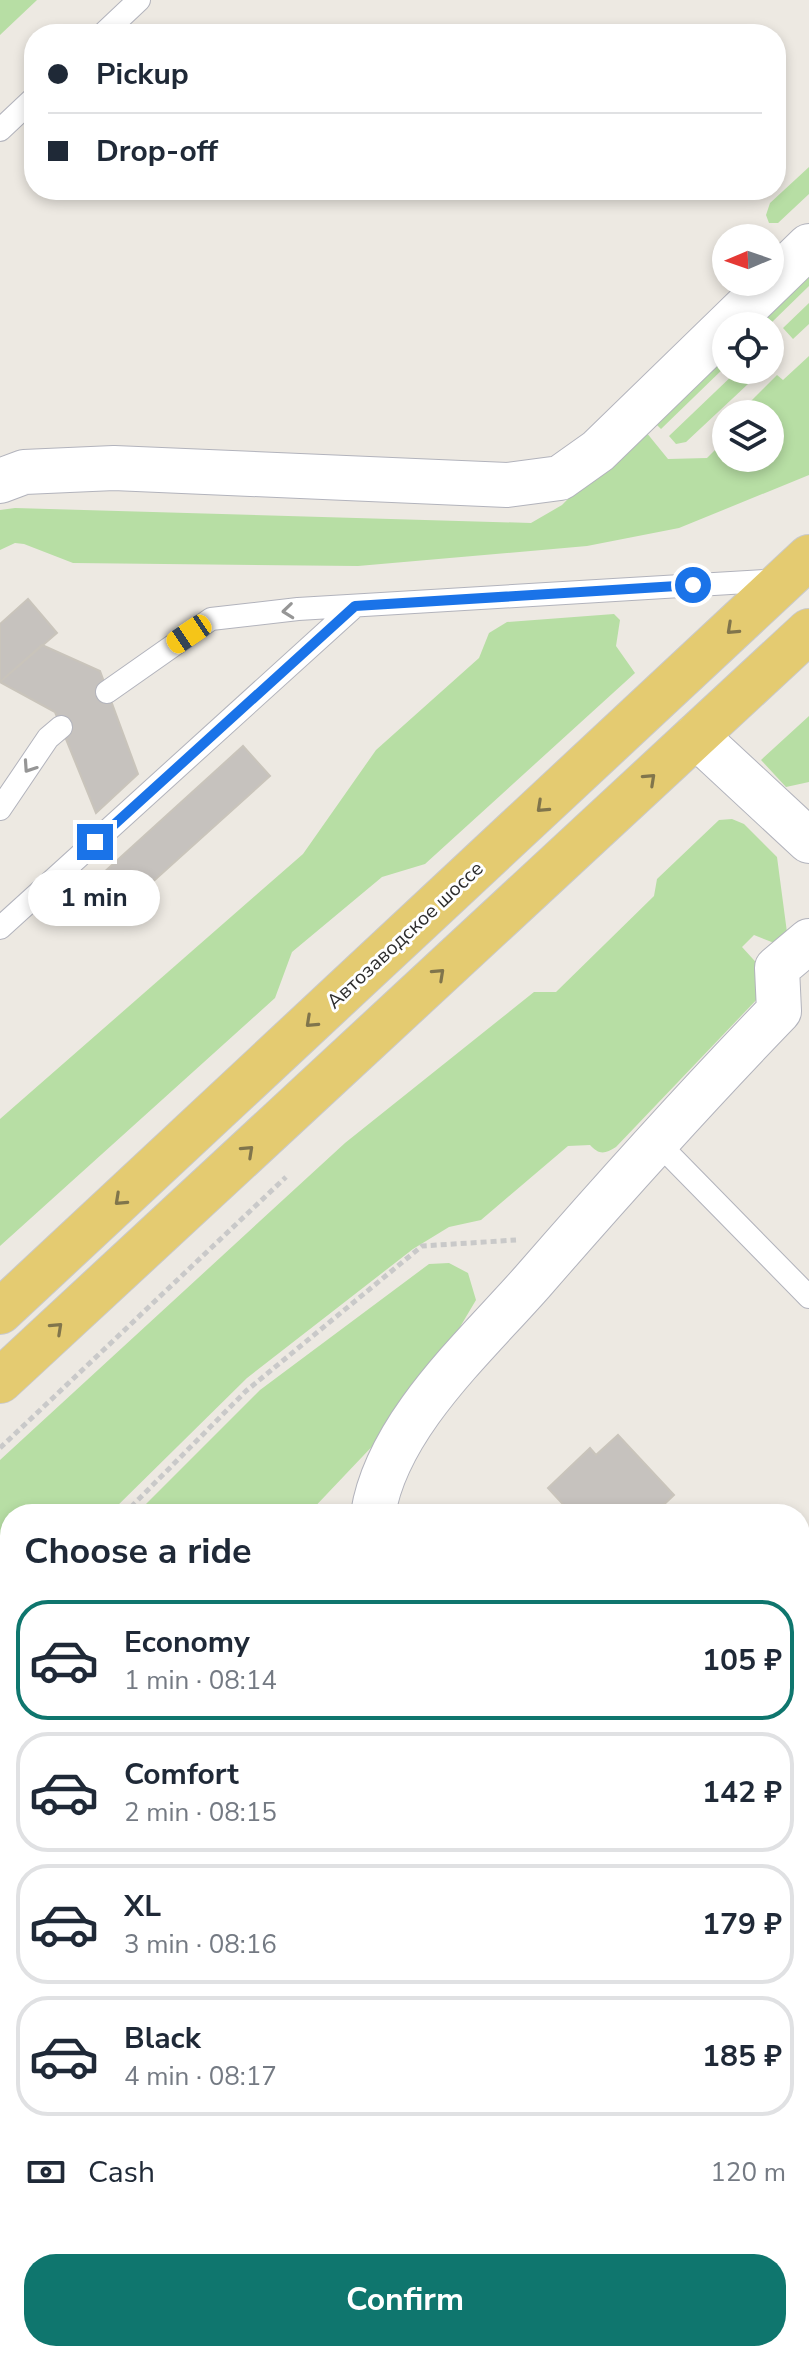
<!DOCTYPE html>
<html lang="en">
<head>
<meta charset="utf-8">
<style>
	:root { --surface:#fff; --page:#f6f6f7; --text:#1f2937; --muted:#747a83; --line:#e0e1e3; --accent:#0f766e }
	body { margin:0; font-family:"Nunito Sans",sans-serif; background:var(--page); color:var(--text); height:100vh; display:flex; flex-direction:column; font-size:30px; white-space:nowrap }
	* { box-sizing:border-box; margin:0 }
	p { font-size:26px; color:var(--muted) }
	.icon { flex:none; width:44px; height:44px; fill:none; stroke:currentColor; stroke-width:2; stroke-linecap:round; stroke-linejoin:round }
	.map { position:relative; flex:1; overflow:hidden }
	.drawer { position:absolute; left:0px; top:1504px; width:810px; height:858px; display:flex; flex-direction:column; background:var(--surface); border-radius:32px 32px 0 0; box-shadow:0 4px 12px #0003 }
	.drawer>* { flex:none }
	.hud { position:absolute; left:24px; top:24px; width:762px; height:176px; border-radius:32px; box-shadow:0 4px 12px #0003; display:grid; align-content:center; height:176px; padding:0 24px; background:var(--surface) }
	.needle { width:52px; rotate:268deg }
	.buttons { position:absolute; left:712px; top:224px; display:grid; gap:16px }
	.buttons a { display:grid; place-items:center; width:72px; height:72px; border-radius:50%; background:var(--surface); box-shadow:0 4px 12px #0003; font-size:40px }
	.end { position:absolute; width:36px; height:36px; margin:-18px; border:10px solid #1a73e8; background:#fff; box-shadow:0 0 0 4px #fff }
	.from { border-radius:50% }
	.bubble { position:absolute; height:56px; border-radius:28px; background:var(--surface); box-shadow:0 4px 12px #0003; font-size:26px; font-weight:700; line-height:56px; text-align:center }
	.car { position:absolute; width:24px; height:48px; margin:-24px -12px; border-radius:10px; box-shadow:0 0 6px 2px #0007; background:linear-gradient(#f5c518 24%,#345 0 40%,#f5c518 0 76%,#345 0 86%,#f5c518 0) }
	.hud b { display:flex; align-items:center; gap:28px; height:76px; font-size:30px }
	.hud b+b { border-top:2px solid var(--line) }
	.hud i { width:20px; height:20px; background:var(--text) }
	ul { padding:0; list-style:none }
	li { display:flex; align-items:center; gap:24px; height:120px; margin:0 16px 12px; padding:0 8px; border:4px solid var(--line); border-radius:32px }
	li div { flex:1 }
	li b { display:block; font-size:30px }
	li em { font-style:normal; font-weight:700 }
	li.selected { border-color:var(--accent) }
	li>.icon { width:72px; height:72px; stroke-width:1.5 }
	h2 { padding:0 24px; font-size:36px; line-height:96px }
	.pay { display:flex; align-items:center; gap:20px; height:88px; padding:0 24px; font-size:30px }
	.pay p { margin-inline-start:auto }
	.action { display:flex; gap:16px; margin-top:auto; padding:16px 24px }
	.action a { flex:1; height:92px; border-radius:32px; background:var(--accent); color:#fff; font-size:32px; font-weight:700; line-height:92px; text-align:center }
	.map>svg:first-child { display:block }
	.medical { fill:#f3e1e1 }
	.green { fill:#b7dea4 }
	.building { fill:#c6c2be; stroke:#c9c4bb; stroke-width:2 }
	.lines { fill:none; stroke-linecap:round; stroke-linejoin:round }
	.service-casing { stroke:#b2b3bc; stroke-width:24 }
	.minor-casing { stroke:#b2b3bc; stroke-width:46 }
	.primary-casing { stroke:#c9c9c9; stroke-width:46 }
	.path { stroke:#c9c9c9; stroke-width:5; stroke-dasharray:6 4; stroke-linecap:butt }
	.service { stroke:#fff; stroke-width:22 }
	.minor { stroke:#fff; stroke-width:44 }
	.primary { stroke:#e4cb71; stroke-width:44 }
	.oneway { stroke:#969696 }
	.oneway2 { stroke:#80754c }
	.route { stroke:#1a73e8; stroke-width:10 }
	.labels { text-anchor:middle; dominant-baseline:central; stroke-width:6; stroke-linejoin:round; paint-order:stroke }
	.street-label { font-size:20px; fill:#2e2e2e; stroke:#fff }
</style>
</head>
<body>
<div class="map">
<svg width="809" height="2361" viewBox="0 0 809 2361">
	<rect width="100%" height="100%" fill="#ede9e2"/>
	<!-- medical -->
	<path class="medical" d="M10,1998V2352H800V2094L809,2103V2361H0V2007Z"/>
	<!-- green -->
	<path class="green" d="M0,0H37L0,35Z
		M809,167V194L778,223H769L766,215L770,203Z
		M809,268V286L768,326H749Z
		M809,303V324L793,339L783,328Z
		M726,348V366L661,429L652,420Z
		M809,356V475L679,528L587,546L358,566L73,563L24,544L15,543L0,550V510L15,508L531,523L562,505L633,433L646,432L668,459L707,458L726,439V458H770V414H738L777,375L783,380Z
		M738,370H763L686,442L676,444L669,436Z
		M614,614L620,620L616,646L635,673L425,864L382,877L292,952L275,998L0,1246V1119L303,854L376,750L479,658L489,633L507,622Z
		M809,716V782L786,787L761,760Z
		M732,819L744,824L777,857L788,940L782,946L754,935L742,947L763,970L762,994L616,1147C605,1154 599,1155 590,1145L568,1146L481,1220L449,1227L413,1249L247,1378L109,1514H10V1611L0,1621V1460L345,1143L534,992H556L654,896L657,879L719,820Z
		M449,1263L468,1273L476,1300L418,1398L308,1514H136L260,1390L429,1264Z
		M10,1641V1967L2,1975L0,1651Z
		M800,2094L809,2103V2234L800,2224Z
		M10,2179V2236L0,2239V2188Z"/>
	<!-- building -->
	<path class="building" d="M28,599L57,633L0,682V624Z
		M42,645L100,671L138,774L96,813L55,712L0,682Z
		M243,746L270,776L128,904L102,874Z
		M618,1435L674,1495L654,1514H572L548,1488L590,1448L596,1455Z
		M809,1587V1644L800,1634V1595Z
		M10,1998V2097L0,2107V2007Z
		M800,2307L809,2316V2330L800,2338Z
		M10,2325V2352H85L76,2361H0V2335Z
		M304,2352H367L376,2361H313Z
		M624,2352H786L777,2361H614Z"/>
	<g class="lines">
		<!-- service casing -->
		<g class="service-casing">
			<path id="service" d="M103,34L139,0
				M0,130L34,98
				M107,692L211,619L298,609L780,580
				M0,809L48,738L61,727
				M0,928L355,606
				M655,1140L809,1297
				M800,2232L809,2241"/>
		</g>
		<!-- minor casing -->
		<g class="minor-casing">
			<path id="minor" d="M0,481L24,472L114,468L507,485L560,478L598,451L809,246
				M696,736L809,841
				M373,1514C387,1425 475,1347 533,1281C613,1189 694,1099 779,1011L777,968L809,941
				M800,2039L809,2048"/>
		</g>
		<!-- primary casing -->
		<g class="primary-casing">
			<path id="primary" d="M0,1312L809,557
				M0,1381L809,631"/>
		</g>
		<!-- path -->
		<path class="path" d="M0,1448L286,1177
			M124,1514L246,1391L422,1246L516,1240
			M0,1638L10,1628"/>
		<!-- service -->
		<use href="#service" class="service"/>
		<!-- minor -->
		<use href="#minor" class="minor"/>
		<!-- primary -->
		<use href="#primary" class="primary"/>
	</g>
	<!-- one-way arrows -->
	<defs><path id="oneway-chevron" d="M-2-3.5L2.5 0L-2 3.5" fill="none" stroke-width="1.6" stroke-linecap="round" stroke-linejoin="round" transform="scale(2)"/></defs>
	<g class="oneway">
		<use href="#oneway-chevron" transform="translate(288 611) rotate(174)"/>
		<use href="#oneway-chevron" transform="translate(29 767) rotate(124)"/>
	</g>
	<g class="oneway2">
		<use href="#oneway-chevron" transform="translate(732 629) rotate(137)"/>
		<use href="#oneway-chevron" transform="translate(650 779) rotate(-43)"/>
		<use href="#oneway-chevron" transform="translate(542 807) rotate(137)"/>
		<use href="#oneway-chevron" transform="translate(439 974) rotate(-43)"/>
		<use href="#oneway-chevron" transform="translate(311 1022) rotate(137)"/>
		<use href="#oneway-chevron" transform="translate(248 1151) rotate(-43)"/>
		<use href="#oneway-chevron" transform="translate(120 1200) rotate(137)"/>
		<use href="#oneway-chevron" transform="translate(57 1328) rotate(-43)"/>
	</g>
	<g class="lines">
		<!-- route -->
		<path class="route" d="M95,842L355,606L693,585"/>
	</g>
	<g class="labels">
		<!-- street labels -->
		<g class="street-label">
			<text transform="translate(405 935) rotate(-43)">Автозаводское шоссе</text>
		</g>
	</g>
</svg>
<div class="buttons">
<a><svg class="needle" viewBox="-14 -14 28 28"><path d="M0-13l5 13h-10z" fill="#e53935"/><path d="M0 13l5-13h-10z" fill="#747a83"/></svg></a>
<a><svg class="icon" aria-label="locate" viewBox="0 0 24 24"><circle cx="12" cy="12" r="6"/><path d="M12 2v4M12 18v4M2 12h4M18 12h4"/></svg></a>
<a><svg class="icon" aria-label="layers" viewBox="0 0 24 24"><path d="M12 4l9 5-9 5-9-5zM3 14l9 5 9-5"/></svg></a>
</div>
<i class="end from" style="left:693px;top:585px"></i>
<i class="end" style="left:95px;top:842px"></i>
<div class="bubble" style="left:28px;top:870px;width:132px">1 min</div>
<i class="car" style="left:189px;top:634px;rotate:236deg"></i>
<div class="hud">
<b><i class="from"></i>Pickup</b>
<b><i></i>Drop-off</b>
</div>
<section class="drawer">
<h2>Choose a ride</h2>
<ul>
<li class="selected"><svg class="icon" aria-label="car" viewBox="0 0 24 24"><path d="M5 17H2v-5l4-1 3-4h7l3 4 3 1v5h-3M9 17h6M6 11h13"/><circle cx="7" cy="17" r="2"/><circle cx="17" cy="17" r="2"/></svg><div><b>Economy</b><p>1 min · 08:14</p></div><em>105 ₽</em></li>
<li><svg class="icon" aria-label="car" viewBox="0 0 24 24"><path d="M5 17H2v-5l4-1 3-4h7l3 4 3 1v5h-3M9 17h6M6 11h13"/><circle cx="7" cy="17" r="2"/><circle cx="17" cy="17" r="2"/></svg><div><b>Comfort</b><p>2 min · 08:15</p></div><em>142 ₽</em></li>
<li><svg class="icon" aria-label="car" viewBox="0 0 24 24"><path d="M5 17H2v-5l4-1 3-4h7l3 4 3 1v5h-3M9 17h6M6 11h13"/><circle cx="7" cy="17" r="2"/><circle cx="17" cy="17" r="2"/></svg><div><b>XL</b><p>3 min · 08:16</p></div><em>179 ₽</em></li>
<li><svg class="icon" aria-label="car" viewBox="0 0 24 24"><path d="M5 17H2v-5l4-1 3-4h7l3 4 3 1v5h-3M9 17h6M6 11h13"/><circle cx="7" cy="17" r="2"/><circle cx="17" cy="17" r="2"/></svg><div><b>Black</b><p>4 min · 08:17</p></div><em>185 ₽</em></li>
</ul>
<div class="pay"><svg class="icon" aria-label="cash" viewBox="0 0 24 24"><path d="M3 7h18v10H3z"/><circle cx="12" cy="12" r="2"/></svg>Cash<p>120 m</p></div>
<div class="action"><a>Confirm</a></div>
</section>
</div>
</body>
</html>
